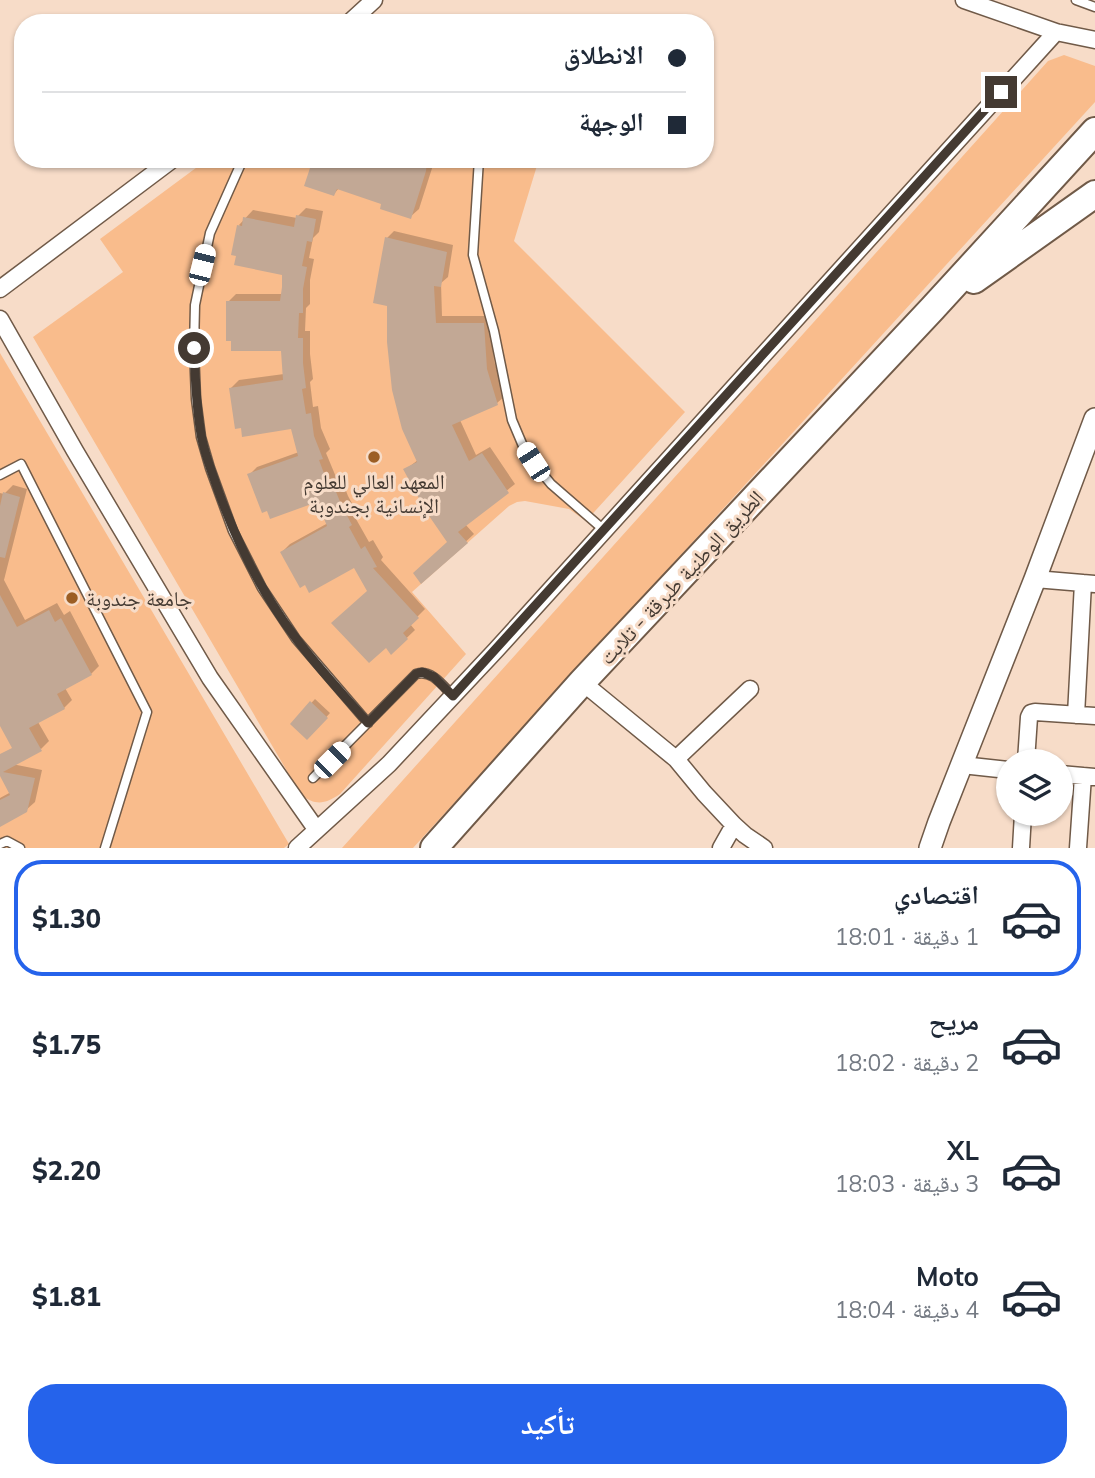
<!DOCTYPE html>
<html lang="ar">
<head>
<meta charset="utf-8">
<style>
	:root { --surface:#fff; --page:#f6f6f7; --text:#1f2937; --muted:#747a83; --line:#e0e1e3; --accent:#2563eb }
	body { margin:0; font-family:Mulish,"Noto Naskh Arabic",sans-serif; background:var(--page); color:var(--text); direction:rtl; height:100vh; display:flex; flex-direction:column; font-size:26px; white-space:nowrap }
	* { box-sizing:border-box; margin:0 }
	p { font-size:23px; color:var(--muted) }
	.icon { flex:none; width:38px; height:38px; fill:none; stroke:currentColor; stroke-width:2; stroke-linecap:round; stroke-linejoin:round }
	.map { position:relative; height:848px; overflow:hidden; direction:ltr }
	.sheet { display:flex; flex-direction:column; background:var(--surface); flex:1 }
	.sheet>* { flex:none }
	.hud { position:absolute; left:14px; top:14px; width:700px; height:154px; border-radius:28px; box-shadow:0 2px 5px #0004; direction:rtl; display:grid; align-content:center; height:154px; padding:0 28px; background:var(--surface) }
	.controls { position:absolute; left:996px; top:749px; display:grid; gap:14px }
	.controls a { display:grid; place-items:center; width:77px; height:77px; border-radius:50%; background:var(--surface); box-shadow:0 2px 5px #0004; font-size:35px }
	.end { position:absolute; width:32px; height:32px; margin:-16px; border:9px solid #443a32; background:#fff; box-shadow:0 0 0 4px #fff }
	.from { border-radius:50% }
	.car { position:absolute; width:21px; height:42px; margin:-21px -10px; border-radius:9px; box-shadow:0 0 5px 2px #0007; background:linear-gradient(#fff 24%,#345 0 40%,#fff 0 76%,#345 0 86%,#fff 0) }
	.hud b { display:flex; align-items:center; gap:24px; height:66px; font-size:26px }
	.hud b+b { border-top:2px solid var(--line) }
	.hud i { width:18px; height:18px; background:var(--text) }
	ul { padding:12px 0 0; list-style:none }
	li { display:flex; align-items:center; gap:21px; height:116px; margin:0 14px 10px; padding:0 14px; border:4px solid transparent; border-radius:28px }
	li div { flex:1 }
	li b { display:block; font-size:26px }
	li em { font-style:normal; font-weight:800 }
	li.on { border-color:var(--accent) }
	li>.icon { width:63px; height:63px; stroke-width:1.5 }
	.cta { display:flex; gap:14px; margin-top:auto; padding:14px 28px }
	.cta a { flex:1; height:80px; border-radius:28px; background:var(--accent); color:#fff; font-size:28px; font-weight:800; line-height:80px; text-align:center }
	.map>svg:first-child { display:block }
	.green { fill:#f9bc8c }
	.shadow { fill:#0003 }
	.building { fill:#c2a895 }
	.lines { fill:none; stroke-linecap:round; stroke-linejoin:round }
	.service-casing { stroke:#705a48; stroke-width:11 }
	.minor-casing { stroke:#705a48; stroke-width:19 }
	.tertiary-casing { stroke:#705a48; stroke-width:24 }
	.primary-casing { stroke:#705a48; stroke-width:30 }
	.service { stroke:#fff; stroke-width:8 }
	.minor { stroke:#fff; stroke-width:16 }
	.tertiary { stroke:#fff; stroke-width:21 }
	.primary { stroke:#fff; stroke-width:26 }
	.route { stroke:#443a32; stroke-width:9 }
	.poi-dot { fill:#9c5e24; stroke:#f7dcc8; stroke-width:2.5 }
	.labels { text-anchor:middle; dominant-baseline:central; stroke-width:6; stroke-linejoin:round; paint-order:stroke }
	.poi-label { font-size:21px; fill:#443a32; stroke:#f7dcc8 }
	.street-label { font-size:21px; fill:#443a32; stroke:#f7dcc8 }
</style>
</head>
<body>
<div class="map">
<svg width="1095" height="848" viewBox="0 0 1095 848">
	<rect width="100%" height="100%" fill="#f7dcc8"/>
	<!-- green -->
	<path class="green" d="M1064,55L1095,66V102L413,848H342L1048,61Z
		M208,159H539L514,241L685,412L586,521L569,509L525,501L517,502L509,506L412,592L466,654L340,794C325,804 316,806 301,795L33,337L123,272L100,239Z
		M0,353L289,844L284,848H0Z"/>
	<!-- shadow -->
	<path class="shadow" d="M315,159H435L419,209L410,217L383,203L339,188L334,194Z
		M306,208L323,211L319,232L313,238L309,258L314,259L310,280V304L306,308L305,331H310V354L313,379L310,382L313,407L318,406L321,428L330,449L326,453L336,477L340,475L348,496L359,516L356,519L369,542L373,540L383,557L381,560L425,609L410,624L415,630L392,652L369,590L355,566L282,552L290,544L328,523L317,500L249,475L257,467L299,452L292,428L231,388L239,380L284,374L282,349L228,302L236,294H283L284,273L239,225L253,210L297,218L298,216Z
		M394,231L453,245L448,277L441,283L442,316H491L494,361L505,396L497,403L460,420L476,455L490,447L515,484L465,524L474,534L422,582L449,542L406,469L418,460L387,238Z
		M13,485L27,489L4,580L25,620L57,603L64,615L70,611L99,666L91,674L65,688L72,700L64,708L38,722L49,741L41,749L0,723V493L4,494Z
		M315,699L330,713L307,738L292,724Z
		M7,763L42,770L35,802L26,810L0,825V798L11,792L0,772Z"/>
	<!-- building -->
	<path class="building" d="M313,159H427L426,171L411,219L380,209L381,204L337,189L334,196L304,186Z
		M296,215L316,219L312,242L307,241L302,266L307,267L303,289V313H299L298,338H303V363L306,388L302,389L306,414L311,413L314,436L323,459L319,460L328,484L332,482L341,504L352,525L349,527L361,549L365,546L377,567L373,568L419,618L403,633L408,639L391,655L386,648L369,663L331,623L367,591L354,568L309,593L305,585L300,588L280,552L327,526L317,502L270,519L267,511L262,513L247,474L298,456L291,429L242,437L241,428L235,429L229,388L283,380L281,351H231V341H226V301H280L282,287V275L234,265L236,256L231,255L237,225L242,226L243,217L294,227Z
		M385,237L447,252L441,287L434,286L436,323H484L487,369L498,405L452,425L469,461L482,453L509,493L458,532L468,543L421,584L413,573L447,542L427,513L403,469L417,462L402,429L392,390L387,342V306L373,303Z
		M3,492L20,497L5,558L0,557V506Z
		M0,595L17,627L49,610L55,622L61,618L92,675L57,694L65,709L29,728L42,751L3,772L35,778L27,812L0,827V800L10,795L0,776V754L12,748L0,726Z
		M310,701L328,718L307,740L290,724Z"/>
	<g class="lines">
		<!-- service casing -->
		<g class="service-casing">
			<path id="service" d="M1076,0L1095,7
				M243,159L210,233L195,305L194,348L196,399L201,437L210,468L233,531L262,588L296,639L368,723
				M479,159L473,255L494,331L512,420L523,446L533,462L551,484L604,530
				M0,475L21,464L147,712L105,848
				M313,778L416,674C432,669 443,686 453,696
				M0,844L7,841L20,848"/>
		</g>
		<!-- minor casing -->
		<g class="minor-casing">
			<path id="minor" d="M964,0L1056,32L1095,40
				M349,23L374,0
				M0,289L173,159
				M0,319L75,451L210,678L316,829
				M1035,579L1095,584
				M582,682L676,759L704,793L734,825L745,835L764,848
				M1076,715L1083,583
				M676,759L750,689
				M1026,761L1029,717L1031,713L1035,712L1095,716
				M962,765L1008,770
				M1060,774L1095,777
				M297,848L389,764L496,650L1056,32
				M721,848L734,825
				M1021,848L1023,814
				M1078,848L1083,776"/>
		</g>
		<!-- tertiary casing -->
		<g class="tertiary-casing">
			<path id="tertiary" d="M930,848L939,822L1035,579L1095,419"/>
		</g>
		<!-- primary casing -->
		<g class="primary-casing">
			<path id="primary" d="M974,280L1095,194
				M434,848L582,682L932,309L1095,131"/>
		</g>
		<!-- service -->
		<use href="#service" class="service"/>
		<!-- minor -->
		<use href="#minor" class="minor"/>
		<!-- tertiary -->
		<use href="#tertiary" class="tertiary"/>
		<!-- primary -->
		<use href="#primary" class="primary"/>
	</g>
	<g class="lines">
		<!-- route -->
		<path class="route" d="M194,348C195,377 196,405 201,434C204,453 212,472 218,490C237,543 261,592 295,637C317,667 344,695 368,723L416,674L422,672L434,677L453,696L1001,92"/>
	</g>
	<!-- markers -->
	<g class="poi-dot">
		<circle cx="374" cy="457" r="7"/>
		<circle cx="72" cy="598" r="7"/>
	</g>
	<g class="labels">
		<!-- poi labels -->
		<g class="poi-label">
			<text x="374" y="481">المعهد العالي للعلوم<tspan x="374" dy="24">الإنسانية بجندوبة</tspan></text>
			<text x="86" y="598" text-anchor="start">جامعة جندوبة</text>
		</g>
		<!-- street labels -->
		<g class="street-label">
			<text transform="translate(681 577) rotate(-47)">الطريق الوطنية طبرقة - تلابت</text>
		</g>
	</g>
</svg>
<div class="controls">
<a><svg class="icon" aria-label="layers" viewBox="0 0 24 24"><path d="M12 4l9 5-9 5-9-5zM3 14l9 5 9-5"/></svg></a>
</div>
<i class="end from" style="left:194px;top:348px"></i>
<i class="end" style="left:1001px;top:92px"></i>
<i class="car" style="left:202px;top:265px;rotate:14deg"></i>
<i class="car" style="left:533px;top:462px;rotate:327deg"></i>
<i class="car" style="left:332px;top:760px;rotate:45deg"></i>
<div class="hud">
<b><i class="from"></i>الانطلاق</b>
<b><i></i>الوجهة</b>
</div>
</div>
<section class="sheet">
<ul>
<li class="on"><svg class="icon" aria-label="car" viewBox="0 0 24 24"><path d="M5 17H2v-5l4-1 3-4h7l3 4 3 1v5h-3M9 17h6M6 11h13"/><circle cx="7" cy="17" r="2"/><circle cx="17" cy="17" r="2"/></svg><div><b>اقتصادي</b><p>1 دقيقة · 18:01</p></div><em>$1.30</em></li>
<li><svg class="icon" aria-label="car" viewBox="0 0 24 24"><path d="M5 17H2v-5l4-1 3-4h7l3 4 3 1v5h-3M9 17h6M6 11h13"/><circle cx="7" cy="17" r="2"/><circle cx="17" cy="17" r="2"/></svg><div><b>مريح</b><p>2 دقيقة · 18:02</p></div><em>$1.75</em></li>
<li><svg class="icon" aria-label="car" viewBox="0 0 24 24"><path d="M5 17H2v-5l4-1 3-4h7l3 4 3 1v5h-3M9 17h6M6 11h13"/><circle cx="7" cy="17" r="2"/><circle cx="17" cy="17" r="2"/></svg><div><b>XL</b><p>3 دقيقة · 18:03</p></div><em>$2.20</em></li>
<li><svg class="icon" aria-label="car" viewBox="0 0 24 24"><path d="M5 17H2v-5l4-1 3-4h7l3 4 3 1v5h-3M9 17h6M6 11h13"/><circle cx="7" cy="17" r="2"/><circle cx="17" cy="17" r="2"/></svg><div><b>Moto</b><p>4 دقيقة · 18:04</p></div><em>$1.81</em></li>
</ul>
<div class="cta"><a>تأكيد</a></div>
</section>
</body>
</html>
